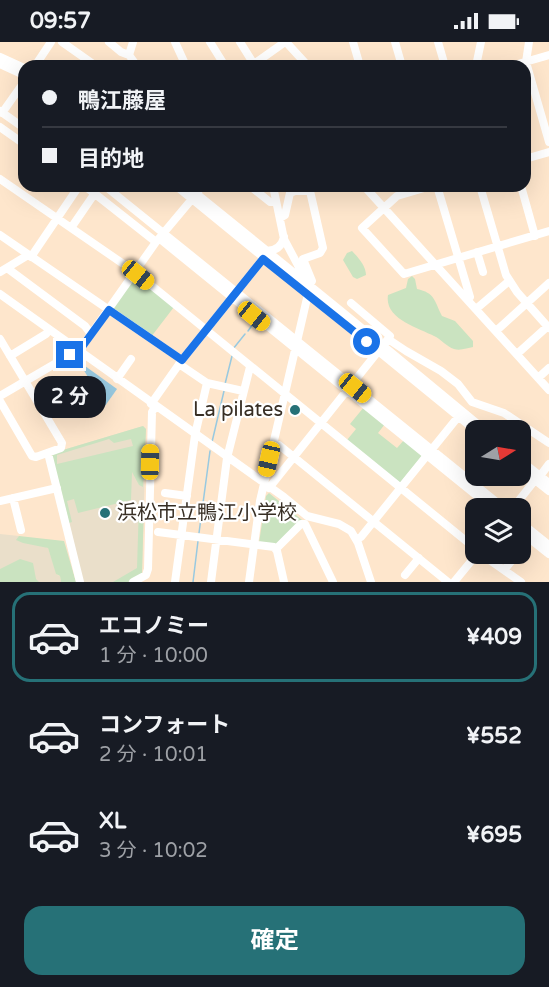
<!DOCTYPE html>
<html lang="ja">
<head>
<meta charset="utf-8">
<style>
	:root { --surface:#171b24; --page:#20242c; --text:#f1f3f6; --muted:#9ea1a6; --line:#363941; --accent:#267177 }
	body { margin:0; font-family:"Varela Round","Noto Sans JP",sans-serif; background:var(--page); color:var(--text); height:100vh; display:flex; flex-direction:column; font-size:22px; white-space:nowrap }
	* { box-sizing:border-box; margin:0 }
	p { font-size:20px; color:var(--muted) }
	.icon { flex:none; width:33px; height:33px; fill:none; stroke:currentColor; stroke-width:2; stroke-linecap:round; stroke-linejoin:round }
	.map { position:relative; height:540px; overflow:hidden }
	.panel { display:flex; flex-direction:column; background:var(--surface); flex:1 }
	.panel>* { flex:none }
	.hud { position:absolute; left:18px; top:18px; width:513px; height:132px; border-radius:18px; box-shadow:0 6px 24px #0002; display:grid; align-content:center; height:132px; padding:0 24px; background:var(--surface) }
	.needle { width:39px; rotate:79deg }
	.tools { position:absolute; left:465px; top:378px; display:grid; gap:12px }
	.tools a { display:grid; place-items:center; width:66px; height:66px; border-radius:12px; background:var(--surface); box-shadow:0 6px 24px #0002; font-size:30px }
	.end { position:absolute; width:27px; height:27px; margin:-14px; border:8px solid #1a73e8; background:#fff; box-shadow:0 0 0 3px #fff }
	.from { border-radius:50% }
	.bubble { position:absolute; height:42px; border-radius:18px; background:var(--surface); box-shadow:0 6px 24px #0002; font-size:20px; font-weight:700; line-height:42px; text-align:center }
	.car { position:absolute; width:18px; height:36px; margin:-18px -9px; border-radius:8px; box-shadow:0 0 4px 2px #0007; background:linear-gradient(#f5c518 24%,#345 0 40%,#f5c518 0 76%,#345 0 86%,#f5c518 0) }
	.hud b { display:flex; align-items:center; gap:21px; height:57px; font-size:22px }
	.hud b+b { border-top:2px solid var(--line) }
	.hud i { width:15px; height:15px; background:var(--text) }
	ul { padding:10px 0 0; list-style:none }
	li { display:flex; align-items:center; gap:18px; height:90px; margin:0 12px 9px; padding:0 12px; border:3px solid transparent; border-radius:18px }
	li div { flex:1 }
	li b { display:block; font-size:22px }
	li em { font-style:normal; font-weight:700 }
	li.current { border-color:var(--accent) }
	li>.icon { width:54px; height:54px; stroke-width:1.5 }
	.button { display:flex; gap:12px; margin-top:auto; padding:12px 24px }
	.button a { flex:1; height:69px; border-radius:18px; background:var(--accent); color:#fff; font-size:24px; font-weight:700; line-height:69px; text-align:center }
	.status { display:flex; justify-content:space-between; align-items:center; height:42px; padding:0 30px; background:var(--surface); direction:ltr }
	.status svg { height:16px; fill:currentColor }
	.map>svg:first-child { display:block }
	.education { fill:#eadfca }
	.green { fill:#cae3c0; fill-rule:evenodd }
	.water { fill:#98c9e0 }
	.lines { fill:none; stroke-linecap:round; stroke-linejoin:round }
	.stream { stroke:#98c9e0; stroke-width:1.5 }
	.minor { stroke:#fff; stroke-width:8 }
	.route { stroke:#1a73e8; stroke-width:8 }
	.poi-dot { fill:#267177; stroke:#fff; stroke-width:2 }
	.labels { text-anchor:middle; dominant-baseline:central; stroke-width:4.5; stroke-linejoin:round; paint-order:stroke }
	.poi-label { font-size:20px; fill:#372e24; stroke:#fff; text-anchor:end }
</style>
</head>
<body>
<div class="status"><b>09:57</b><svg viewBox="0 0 49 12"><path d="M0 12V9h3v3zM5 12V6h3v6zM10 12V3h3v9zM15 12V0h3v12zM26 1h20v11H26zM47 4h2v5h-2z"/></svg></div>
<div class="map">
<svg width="549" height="540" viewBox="0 0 549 540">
	<rect width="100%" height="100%" fill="#fee6cc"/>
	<!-- education -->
	<path class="education" d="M143,384L146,387L142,529L128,540H83L53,411Z
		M0,492L19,494L48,506L57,533L60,534L61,540H0Z"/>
	<!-- green -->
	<path class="green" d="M352,209C358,215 366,224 366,233L357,237L353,235L343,218L347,211Z
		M136,234L174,265L151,295L113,266Z
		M412,234L415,237L417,247C435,251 434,258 442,274L455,279L473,299V305C468,306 460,309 454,307C447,305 441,297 434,294C419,286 384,277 388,253L406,246L408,237Z
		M364,365L385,382L378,391L397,406L404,398L422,414L400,441L347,398L356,387L350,382Z
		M143,384L146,387L143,445L139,443L132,430L131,458L78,471L74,457L67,459L72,480L69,481L52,413L53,411ZM109,397L114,401L131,397L133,404L57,422V413Z
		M269,451L302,478L275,504L259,501L266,454Z
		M141,459L144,462L142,532L128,540H113L137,526L139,462Z
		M19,494L64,499L76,540H61L60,534L56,532L48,506L23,501L16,498Z
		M20,517L33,521L36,537L39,540H0V527Z"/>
	<!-- water -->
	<path class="water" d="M85,324L117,347L105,364L82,325Z"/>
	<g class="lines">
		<!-- stream -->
		<path class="stream" d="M248,289L253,282
			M233,307L245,292
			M225,342L232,314
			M212,400L224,349
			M199,491L210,409
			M193,540L198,499"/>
		<!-- minor -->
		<path class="minor" d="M62,0L96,24
			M109,0L121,10L129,13
			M133,0L129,13L137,24
			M175,0L186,24
			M210,0L225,24
			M240,0L255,24
			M286,0L308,24
			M353,0L360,24
			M395,0L402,24
			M438,0L445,24
			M529,0L526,20L549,100
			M0,15L24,26
			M0,22L24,33
			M254,22L285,0
			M35,24L51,0
			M476,24L481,0
			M511,24L549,13
			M0,69L24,86
			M2,71L24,40
			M0,85L24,102
			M525,117L549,110
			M0,137L135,230L476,507
			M85,144L156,200
			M105,144L504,466
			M176,144L476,389
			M187,144L346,273L485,388
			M250,144L270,160H276
			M364,144L549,348
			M431,144L397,154L362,186L404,232L549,189
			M437,144L470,255L467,257
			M480,144L506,233L517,250L549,286
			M521,144L535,194
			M196,152L202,144
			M280,176L285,173L290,151L295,149H310L323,206L320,211L303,217L312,239L309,243
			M71,186L95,151
			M0,193L182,318
			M160,197L492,466
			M266,209C276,209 282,204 284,195
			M477,210L483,230
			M31,215L79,144
			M7,226L85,284L91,292
			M0,230L28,213
			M0,252L284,455L307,474L339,482L351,489L358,501L371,540
			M351,261L390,294L388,297
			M476,267L509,239
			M496,289L549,241
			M0,297L62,401L61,406L36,415L32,414L0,359
			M79,309L156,200L192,157
			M517,312L547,285
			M10,314L46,292L49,288
			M179,322L207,341L243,349
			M538,336L549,326
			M117,337L131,317
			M0,354L70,313L75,307
			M151,362L182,318L263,217
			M273,401L279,403L448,540
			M48,411L80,540
			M520,418L549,441
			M520,426L549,449
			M540,434L549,422
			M269,446L388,297L406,309L441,329L458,342L472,360L504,371L549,401
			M165,451L187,454
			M13,456L21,488
			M0,459L57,446
			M513,466L535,438
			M520,480L549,503
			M520,489L549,512
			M158,490L274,505L277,509L284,540
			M357,497L361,495L458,375
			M276,507L301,482H305L333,540
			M520,507L529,496
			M481,512L521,540
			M505,527L517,512
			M405,533L419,516
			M133,540L146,533L148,527L152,370L155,365
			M175,540L195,393L207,341
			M211,540L227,416L250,325
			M249,540L260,459L308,252L302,231L284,197L273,144
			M454,540L477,512"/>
	</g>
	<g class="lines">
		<!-- route -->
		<path class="route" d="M70,313L75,306L79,309L109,268L182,318L263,217L367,300"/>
	</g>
	<!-- markers -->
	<g class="poi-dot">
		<circle cx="295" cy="368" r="6"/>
		<circle cx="105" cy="471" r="6"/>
	</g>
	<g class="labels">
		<!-- poi labels -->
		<g class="poi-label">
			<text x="283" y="368">La pilates</text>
			<text x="117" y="471" text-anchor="start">浜松市立鴨江小学校</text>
		</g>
	</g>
</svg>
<div class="tools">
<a><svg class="needle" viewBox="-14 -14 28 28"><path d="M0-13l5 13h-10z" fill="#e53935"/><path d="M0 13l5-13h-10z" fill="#9ea1a6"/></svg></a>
<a><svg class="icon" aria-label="layers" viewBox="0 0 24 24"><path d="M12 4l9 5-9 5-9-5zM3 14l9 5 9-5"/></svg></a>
</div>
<i class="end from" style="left:367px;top:300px"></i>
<i class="end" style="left:70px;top:313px"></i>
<div class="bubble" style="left:34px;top:334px;width:72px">2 分</div>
<i class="car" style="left:138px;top:233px;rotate:129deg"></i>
<i class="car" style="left:254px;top:274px;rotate:129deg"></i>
<i class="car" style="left:355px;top:346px;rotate:129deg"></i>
<i class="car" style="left:269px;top:417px;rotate:193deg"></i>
<i class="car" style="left:150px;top:420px;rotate:1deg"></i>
<div class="hud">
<b><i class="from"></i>鴨江藤屋</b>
<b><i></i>目的地</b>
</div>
</div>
<section class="panel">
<ul>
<li class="current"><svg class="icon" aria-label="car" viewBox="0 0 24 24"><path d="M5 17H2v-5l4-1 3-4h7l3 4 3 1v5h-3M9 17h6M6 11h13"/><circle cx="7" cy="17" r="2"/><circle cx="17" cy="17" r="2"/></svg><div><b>エコノミー</b><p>1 分 · 10:00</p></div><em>¥409</em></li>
<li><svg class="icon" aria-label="car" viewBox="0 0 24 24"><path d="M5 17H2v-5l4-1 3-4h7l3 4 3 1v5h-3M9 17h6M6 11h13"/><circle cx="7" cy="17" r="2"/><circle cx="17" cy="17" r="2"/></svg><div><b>コンフォート</b><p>2 分 · 10:01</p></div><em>¥552</em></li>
<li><svg class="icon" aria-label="car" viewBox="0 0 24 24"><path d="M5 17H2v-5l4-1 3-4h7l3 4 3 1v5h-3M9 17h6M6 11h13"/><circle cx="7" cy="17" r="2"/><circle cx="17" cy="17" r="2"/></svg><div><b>XL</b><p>3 分 · 10:02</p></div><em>¥695</em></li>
</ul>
<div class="button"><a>確定</a></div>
</section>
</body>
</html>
